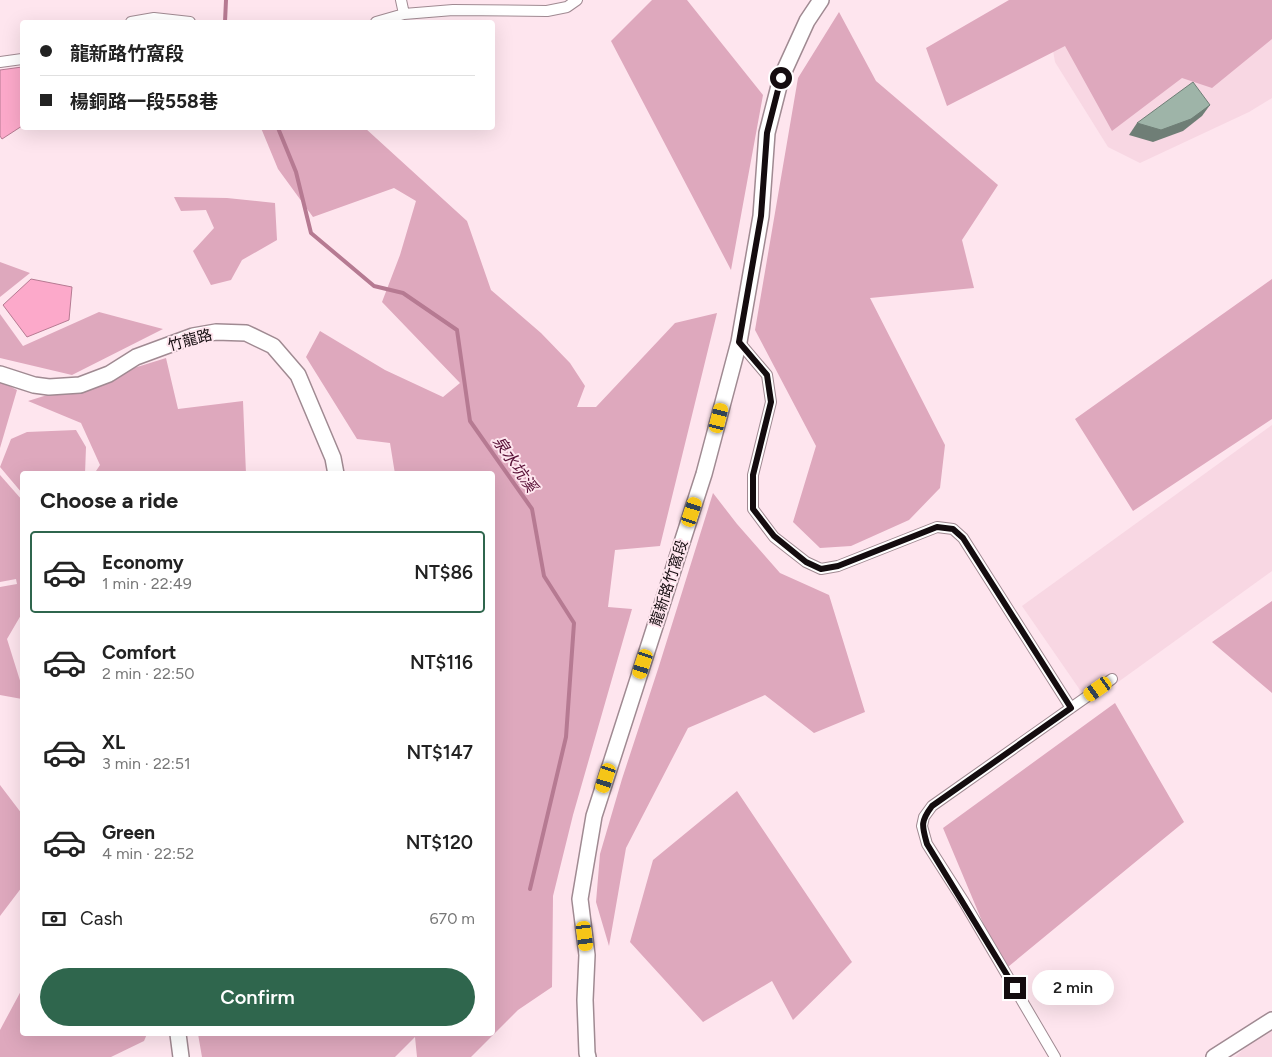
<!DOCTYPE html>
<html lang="en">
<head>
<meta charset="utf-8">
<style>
	:root { --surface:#fff; --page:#f6f6f6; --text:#222; --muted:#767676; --line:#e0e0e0; --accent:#2f664d }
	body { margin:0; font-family:Figtree,"Noto Sans TC",sans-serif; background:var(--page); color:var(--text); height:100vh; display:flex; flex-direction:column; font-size:19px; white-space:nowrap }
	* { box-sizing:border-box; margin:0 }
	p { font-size:16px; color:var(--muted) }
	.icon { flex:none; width:28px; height:28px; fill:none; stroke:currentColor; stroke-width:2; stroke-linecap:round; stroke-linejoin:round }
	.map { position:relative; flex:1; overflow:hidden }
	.sheet { position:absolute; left:20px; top:471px; width:475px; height:565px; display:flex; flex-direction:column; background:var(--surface); border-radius:5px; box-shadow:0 5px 20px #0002 }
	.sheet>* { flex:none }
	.hud { position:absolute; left:20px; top:20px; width:475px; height:110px; border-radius:5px; box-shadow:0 5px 20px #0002; display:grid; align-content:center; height:110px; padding:0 20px; background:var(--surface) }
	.end { position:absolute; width:22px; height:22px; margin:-11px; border:6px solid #140c0f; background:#fff; box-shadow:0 0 0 2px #fff }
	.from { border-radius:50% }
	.bubble { position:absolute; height:35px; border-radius:18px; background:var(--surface); box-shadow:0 5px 20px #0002; font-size:16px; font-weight:600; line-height:35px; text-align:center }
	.car { position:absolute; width:15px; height:30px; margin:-15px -8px; border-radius:6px; box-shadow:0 0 4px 1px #0007; background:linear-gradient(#f5c518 24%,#345 0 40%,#f5c518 0 76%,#345 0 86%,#f5c518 0) }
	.hud b { display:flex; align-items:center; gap:18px; height:48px; font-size:19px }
	.hud b+b { border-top:1px solid var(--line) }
	.hud i { width:12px; height:12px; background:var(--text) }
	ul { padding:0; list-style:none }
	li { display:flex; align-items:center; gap:15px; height:82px; margin:0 10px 8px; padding:0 10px; border:2px solid transparent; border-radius:5px }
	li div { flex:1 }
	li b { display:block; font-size:19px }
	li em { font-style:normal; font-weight:600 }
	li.current { border-color:var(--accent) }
	li>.icon { width:45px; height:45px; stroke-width:1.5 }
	h2 { padding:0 20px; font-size:22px; line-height:60px }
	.pay { display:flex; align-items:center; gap:12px; height:55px; padding:0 20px; font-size:19px }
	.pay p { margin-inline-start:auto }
	.action { display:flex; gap:10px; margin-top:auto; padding:10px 20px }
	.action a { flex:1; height:58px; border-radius:30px; background:var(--accent); color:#fff; font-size:20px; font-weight:600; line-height:58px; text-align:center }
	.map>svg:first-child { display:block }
	.built { fill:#f8d7e3 }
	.green { fill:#dea8bd }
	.water { fill:#fca9ca; stroke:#b67a92 }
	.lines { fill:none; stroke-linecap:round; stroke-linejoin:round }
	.stream { stroke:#b67a92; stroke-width:4 }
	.street-casing { stroke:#a08a92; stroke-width:12 }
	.secondary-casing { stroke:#a08a92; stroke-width:18 }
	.street { stroke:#fff; stroke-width:10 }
	.secondary { stroke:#fff; stroke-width:15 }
	.shaded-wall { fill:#6f7e76 }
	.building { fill:#9eb4a8; stroke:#6f7e76 }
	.route { stroke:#140c0f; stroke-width:6 }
	.labels { text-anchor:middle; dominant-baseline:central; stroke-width:4; stroke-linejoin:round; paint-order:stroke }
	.street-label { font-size:15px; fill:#140c0f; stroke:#fee5ee }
	.water-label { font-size:16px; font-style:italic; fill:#550d33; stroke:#fee5ee }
</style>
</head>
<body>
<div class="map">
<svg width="1272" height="1057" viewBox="0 0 1272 1057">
	<rect width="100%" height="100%" fill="#fee5ee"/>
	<!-- built -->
	<path class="built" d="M1044,0H1272V98L1249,112L1140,163L1108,147L1055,62Z
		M1272,425V571L1089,703L1022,606Z
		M1272,1023V1057H1235Z"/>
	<!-- green -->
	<path class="green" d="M652,0H687L763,95L731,270L611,41Z
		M1009,0H1272V39L1212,88L1182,78L1112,131L1065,46L947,106L926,48Z
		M839,12L876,81L998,185L962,240L974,288L870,298L945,445L940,488L909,520L851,546L820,548L793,522L816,446L755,330L798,78Z
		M261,128H365L467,221L491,290L541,333L570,363L585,386L577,407H596L675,323L717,313L660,546L615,550L608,607L632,609L573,815L553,896L552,987L518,1010L471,1057H417L415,1037L395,1057H202L198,1034H492V474H395L390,443L357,439L306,357L320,331L385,370L443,397L460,383L382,302L400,255L416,201L394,188L313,217L278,169Z
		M174,197L227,198L275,203L277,240L242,260L231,280L211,285L193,251L214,228L206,210L181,211Z
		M0,262L30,273L0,297Z
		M1272,279V419L1133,511L1075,419Z
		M99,312L163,329L72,375L0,358V314L23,346Z
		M166,358L178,409L243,401L246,474H94L100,465L81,423L28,401Z
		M0,381L17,390L0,448Z
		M76,430L86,447L85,474H22V493L0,467L11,439L27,432Z
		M0,475L22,500V625L21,615L7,639L22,687V699L0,695V587L17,584L16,579L0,582Z
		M713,493L737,524L780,573L829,595L865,712L814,733L765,695L688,728L626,848L609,946L596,902L600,854L622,779L659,666Z
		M1272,601V693L1212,642Z
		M1115,703L1184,822L1003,971L943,828Z
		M0,785L22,814V887L0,916Z
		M737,791L852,962L793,1020L772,981L703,1022L630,942L653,860Z
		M22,989V1034H147L144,1041L111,1057H0V1030Z"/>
	<!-- water -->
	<path class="water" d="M22,67V126L2,139L0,136V70Z
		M31,279L72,287L69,320L27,337L3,305Z"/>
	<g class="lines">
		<!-- stream -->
		<path class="stream" d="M225,22L226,0
			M278,128L296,172L311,233L374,286L403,293L457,330L470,421L532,509L544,576L574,623L566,737L530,889"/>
		<!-- street casing -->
		<g class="street-casing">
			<path id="street" d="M401,0L404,14
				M131,22L154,18L190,22
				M376,22L404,14L453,10L547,11L567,7L577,0
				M0,62L22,59
				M739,342L767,375L771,402L753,475V509L774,537L806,562L821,569L838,566L937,527L953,529L963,538L1071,708
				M1055,1057L964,902L927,844L922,826L924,817L932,806L1112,679"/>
		</g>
		<!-- secondary casing -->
		<g class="secondary-casing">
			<path id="secondary" d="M0,374L34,385L49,387L80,385L109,374L136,357L193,336L216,332L246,333L273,346L298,375L333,458L336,474
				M178,1034L181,1057
				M588,1057L587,1053L585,1000L587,955L580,899L594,816L704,474L739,342L761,216L767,133L781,78L807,21L821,0
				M1214,1057L1272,1020"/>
		</g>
		<!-- street -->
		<use href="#street" class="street"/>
		<!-- secondary -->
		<use href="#secondary" class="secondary"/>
	</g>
	<!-- shaded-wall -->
	<path class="shaded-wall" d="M1210,105L1202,116L1183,131L1153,142L1129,135L1137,123Z"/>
	<!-- building -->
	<path class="building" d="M1193,82L1210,105L1191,119L1161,130L1137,123Z"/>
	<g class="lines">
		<!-- route -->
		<path class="route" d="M781,78L767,133L761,216L739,342L767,375L771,402L753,475V509L774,536L806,562L821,569L838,566L937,527L953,529L963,538L1071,708L932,806C920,822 922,826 927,844L1015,988"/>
	</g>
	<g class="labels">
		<!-- street labels -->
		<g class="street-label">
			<text transform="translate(190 340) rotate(-15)">竹龍路</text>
			<text transform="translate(669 583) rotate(-72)">龍新路竹窩段</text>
		</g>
		<!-- water labels -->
		<g class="water-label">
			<text transform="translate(515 464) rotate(55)">泉水坑溪</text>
		</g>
	</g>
</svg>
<i class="end from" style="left:781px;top:78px"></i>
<i class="end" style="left:1015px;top:988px"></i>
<div class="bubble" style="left:1032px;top:970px;width:82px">2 min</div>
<i class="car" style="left:719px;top:418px;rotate:14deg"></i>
<i class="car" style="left:692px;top:512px;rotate:18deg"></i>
<i class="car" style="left:643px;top:664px;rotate:198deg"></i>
<i class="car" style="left:1098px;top:689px;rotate:235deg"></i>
<i class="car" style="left:606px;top:778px;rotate:198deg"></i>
<i class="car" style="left:585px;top:936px;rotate:173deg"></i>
<div class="hud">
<b><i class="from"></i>龍新路竹窩段</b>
<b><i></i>楊銅路一段558巷</b>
</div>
<section class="sheet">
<h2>Choose a ride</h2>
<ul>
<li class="current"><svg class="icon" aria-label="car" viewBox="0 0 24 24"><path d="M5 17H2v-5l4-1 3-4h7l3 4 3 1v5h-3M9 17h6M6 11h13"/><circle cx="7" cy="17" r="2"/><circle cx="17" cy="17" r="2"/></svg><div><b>Economy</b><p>1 min · 22:49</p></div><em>NT$86</em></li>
<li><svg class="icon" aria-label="car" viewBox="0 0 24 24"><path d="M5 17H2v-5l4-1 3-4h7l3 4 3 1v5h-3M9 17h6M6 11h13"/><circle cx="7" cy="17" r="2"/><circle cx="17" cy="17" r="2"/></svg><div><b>Comfort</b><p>2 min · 22:50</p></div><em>NT$116</em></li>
<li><svg class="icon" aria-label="car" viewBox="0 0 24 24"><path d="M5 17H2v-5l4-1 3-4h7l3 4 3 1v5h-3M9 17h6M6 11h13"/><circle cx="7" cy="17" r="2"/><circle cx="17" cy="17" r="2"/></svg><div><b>XL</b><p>3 min · 22:51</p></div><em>NT$147</em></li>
<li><svg class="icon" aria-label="car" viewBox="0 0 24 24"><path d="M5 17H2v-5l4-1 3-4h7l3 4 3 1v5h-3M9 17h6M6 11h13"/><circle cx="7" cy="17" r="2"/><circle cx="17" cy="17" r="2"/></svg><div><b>Green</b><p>4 min · 22:52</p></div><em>NT$120</em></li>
</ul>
<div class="pay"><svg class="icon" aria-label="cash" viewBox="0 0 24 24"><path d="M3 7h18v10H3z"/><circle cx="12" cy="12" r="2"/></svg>Cash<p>670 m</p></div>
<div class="action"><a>Confirm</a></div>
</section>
</div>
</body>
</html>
